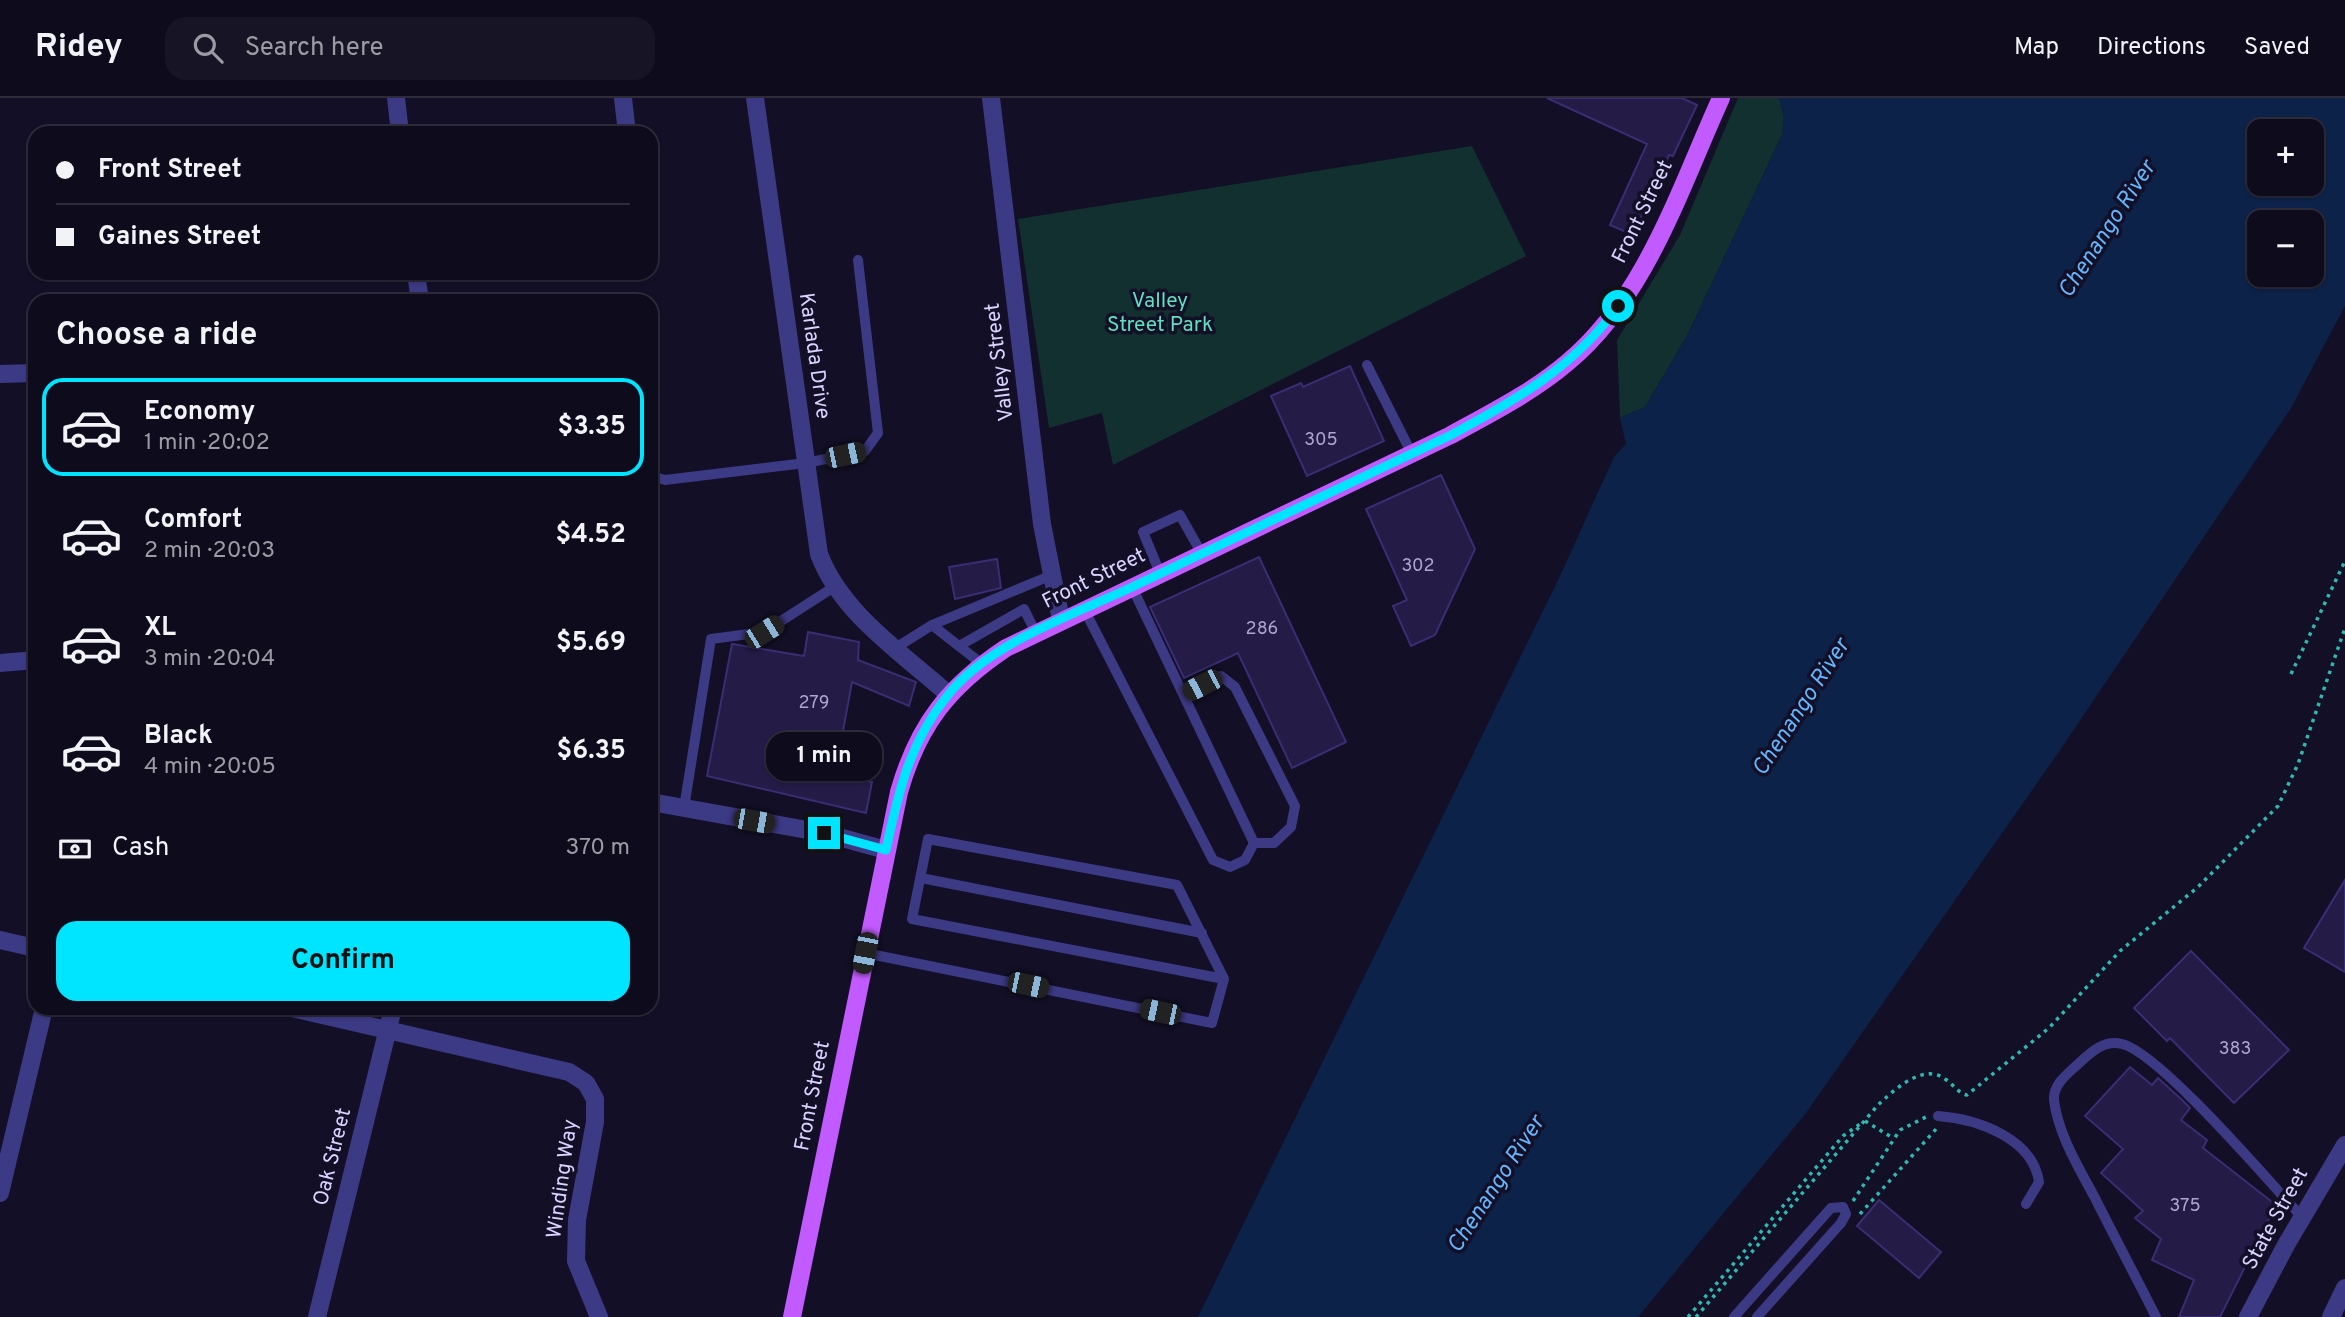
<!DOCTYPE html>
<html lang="en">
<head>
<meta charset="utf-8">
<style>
	:root { --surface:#0e0b1c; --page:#171425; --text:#f1f3f6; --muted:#9b9ba3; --line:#2e2b3b; --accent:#00e5ff }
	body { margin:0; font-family:Overpass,sans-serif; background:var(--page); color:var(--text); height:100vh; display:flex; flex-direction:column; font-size:26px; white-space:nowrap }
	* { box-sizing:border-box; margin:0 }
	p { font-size:23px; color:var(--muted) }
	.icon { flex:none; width:38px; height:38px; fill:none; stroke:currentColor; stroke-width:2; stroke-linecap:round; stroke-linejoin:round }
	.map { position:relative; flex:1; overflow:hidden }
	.drawer { position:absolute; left:28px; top:196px; width:630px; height:721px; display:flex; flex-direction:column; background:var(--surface); border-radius:21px; box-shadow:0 2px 5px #0004,0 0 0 2px var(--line) }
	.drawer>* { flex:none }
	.hud { position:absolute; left:28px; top:28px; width:630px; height:154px; border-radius:21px; box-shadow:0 2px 5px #0004,0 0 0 2px var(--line); display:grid; align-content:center; height:154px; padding:0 28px; background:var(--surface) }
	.controls { position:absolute; left:2247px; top:21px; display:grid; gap:14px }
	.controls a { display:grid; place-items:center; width:77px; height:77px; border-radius:14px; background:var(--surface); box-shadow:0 2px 5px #0004,0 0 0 2px var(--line); font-size:35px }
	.end { position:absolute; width:32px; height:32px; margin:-16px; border:9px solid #00e5ff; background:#111; box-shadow:0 0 0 4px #111 }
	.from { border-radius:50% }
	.bubble { position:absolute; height:49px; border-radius:21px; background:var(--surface); box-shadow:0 2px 5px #0004,0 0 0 2px var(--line); font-size:23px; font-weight:700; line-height:49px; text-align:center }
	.car { position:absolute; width:21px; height:42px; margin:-21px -10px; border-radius:9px; box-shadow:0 0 5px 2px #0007; background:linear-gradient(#222 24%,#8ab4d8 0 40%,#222 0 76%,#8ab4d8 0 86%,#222 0) }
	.hud b { display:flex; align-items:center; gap:24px; height:66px; font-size:26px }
	.hud b+b { border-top:2px solid var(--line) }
	.hud i { width:18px; height:18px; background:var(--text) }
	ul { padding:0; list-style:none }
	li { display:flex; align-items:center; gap:21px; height:98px; margin:0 14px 10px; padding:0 14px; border:4px solid transparent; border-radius:21px }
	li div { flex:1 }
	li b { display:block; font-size:26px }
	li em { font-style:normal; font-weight:700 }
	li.active { border-color:var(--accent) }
	li>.icon { width:63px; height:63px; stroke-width:1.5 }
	h2 { padding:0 28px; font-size:32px; line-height:84px }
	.pay { display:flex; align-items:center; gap:18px; height:77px; padding:0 28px; font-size:26px }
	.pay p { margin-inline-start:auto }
	.button { display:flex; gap:14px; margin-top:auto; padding:14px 28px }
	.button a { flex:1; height:80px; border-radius:21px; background:var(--accent); color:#111; font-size:28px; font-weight:700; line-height:80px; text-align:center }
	header { display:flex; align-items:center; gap:42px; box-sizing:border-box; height:98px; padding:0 35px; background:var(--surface); border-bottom:2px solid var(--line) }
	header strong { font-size:33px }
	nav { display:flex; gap:38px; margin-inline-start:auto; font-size:24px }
	.search { width:490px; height:63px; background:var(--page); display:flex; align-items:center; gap:18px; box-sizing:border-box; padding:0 24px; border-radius:21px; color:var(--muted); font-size:26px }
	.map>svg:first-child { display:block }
	.green { fill:#12302f }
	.water { fill:#0c2248; fill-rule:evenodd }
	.building { fill:#241b47; stroke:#3b2d73; stroke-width:2 }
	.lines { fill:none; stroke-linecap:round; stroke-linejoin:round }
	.path { stroke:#2fb8b0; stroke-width:3.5; stroke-dasharray:3.5 5; stroke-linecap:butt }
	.service { stroke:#3d3a85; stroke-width:10 }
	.minor { stroke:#3d3a85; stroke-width:18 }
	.tertiary { stroke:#3d3a85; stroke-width:18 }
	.primary { stroke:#c25bff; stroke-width:18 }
	.route { stroke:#00e5ff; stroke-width:9 }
	.labels { text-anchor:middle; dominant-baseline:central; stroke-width:7; stroke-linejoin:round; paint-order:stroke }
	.number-label { font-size:18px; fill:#aca6d1 }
	.street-label { font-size:21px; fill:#d9d4ff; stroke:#130f26 }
	.park-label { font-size:21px; fill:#5fe0c0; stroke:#130f26 }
	.water-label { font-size:23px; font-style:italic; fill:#62b6ff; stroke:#130f26 }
</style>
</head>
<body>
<header>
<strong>Ridey</strong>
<div class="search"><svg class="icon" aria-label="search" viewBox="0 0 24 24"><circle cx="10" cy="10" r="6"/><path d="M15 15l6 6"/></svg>Search here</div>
<nav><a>Map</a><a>Directions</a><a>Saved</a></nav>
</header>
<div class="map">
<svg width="2345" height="1219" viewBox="0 0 2345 1219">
	<rect width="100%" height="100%" fill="#130f26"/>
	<!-- green -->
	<path class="green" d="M1738,0H1779L1784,19L1782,37L1687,238L1645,309L1620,320L1617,242L1680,137Z
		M1472,48L1526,158L1113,367L1102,315L1049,330L1018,121Z"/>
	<!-- water -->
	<path class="water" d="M1779,0H2345V208L2291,310L2056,658L1806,1015L1638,1219H1198L1560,478L1614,359L1626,346L1620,320L1645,309L1687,238L1782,37L1784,19ZM2259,33H2312V86H2259ZM2259,124H2312V177H2259Z"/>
	<!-- building -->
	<path class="building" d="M1547,0H1682L1697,7L1673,58L1669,57L1633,137L1610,127L1647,46Z
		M1350,268L1384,343L1307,378L1271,298L1301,285L1303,289Z
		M1441,377L1475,451L1435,537L1411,548L1393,508L1407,502L1366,411Z
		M1259,459L1346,644L1292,670L1238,555L1184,580L1150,509Z
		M997,461L1001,490L955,501L949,469Z
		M808,534L859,544L858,562L916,584L909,608L852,584L841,644L856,648L852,670L860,675L859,681L872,684L866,715L707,678L732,546L804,558Z
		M2345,782V874L2304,850Z
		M2191,853L2289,952L2234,1005L2170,940L2167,943L2134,910Z
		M2130,969L2152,987L2158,980L2182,1002L2190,1010L2181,1022L2207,1042L2203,1050L2276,1107L2220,1219H2179L2194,1182L2152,1162L2161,1141L2135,1120L2143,1113L2101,1075L2123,1051L2085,1018Z
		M1879,1102L1941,1154L1919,1180L1857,1128Z"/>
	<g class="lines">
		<!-- path -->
		<path class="path" d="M2291,576L2345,463
			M1865,1023L1893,1040
			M1853,1103L1900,1032L1926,1019
			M1860,1116L1937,1030
			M1688,1219L1843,1038L1860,1026
			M1696,1219L1878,1007C1893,993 1923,964 1945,981C1953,986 1958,995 1967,997L2049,930L2120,853L2198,789L2278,708L2298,666L2345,530"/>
		<!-- service -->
		<path class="service" d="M1367,267L1412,356
			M651,378L665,382L806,365L865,353L878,335L858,162
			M1160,475L1143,434L1180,417L1202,456
			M1084,511L1213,762L1230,769L1245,762L1254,745L1132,489
			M932,527L982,566
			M959,548L1024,511L1036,535
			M897,549L932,527L1052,477
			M1184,597L1221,578L1235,589L1295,708L1291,729L1274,745H1254
			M684,710L711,541L764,534L834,489
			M921,780L1202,835
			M865,855L1212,925L1224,881L1177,787L928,741L912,821L1224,881
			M1938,1018C1977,1021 2033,1040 2039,1084L2026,1106
			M1734,1219L1831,1110L1843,1109L1846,1116L1841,1125L1757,1219
			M2156,1219C2136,1179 2115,1140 2095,1100C2079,1070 2058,1036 2054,1002C2053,987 2066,977 2076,968C2089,956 2103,941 2122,946C2160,955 2271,1086 2302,1119"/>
		<!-- minor -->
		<path class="minor" d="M396,0L400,35
			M623,0L627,35
			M755,0L819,456C841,515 902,555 948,596
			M991,0L1042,426L1061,522
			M416,175L420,203
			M0,276L35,275
			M0,565L35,562
			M651,704L824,735L886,752
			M0,842L35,850
			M292,910L569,974L586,985L595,1001V1024L577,1122L576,1163L599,1219
			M0,1095L44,910
			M317,1219L393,910
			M2331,1219L2345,1190"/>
		<!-- tertiary -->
		<path class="tertiary" d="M2248,1219L2286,1147L2345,1047"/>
		<!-- primary -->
		<path class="primary" d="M792,1219L899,694C918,627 949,588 1006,550L1451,337C1491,315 1533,294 1568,264C1646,199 1680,90 1721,0"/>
	</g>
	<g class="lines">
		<!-- route -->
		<path class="route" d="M824,735L886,752C898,695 910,643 948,597C988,546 1072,517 1130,490C1237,439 1344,388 1451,337C1514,303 1576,268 1618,208"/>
	</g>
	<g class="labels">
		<!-- number labels -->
		<g class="number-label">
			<text x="1321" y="342">305</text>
			<text x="1418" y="468">302</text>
			<text x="1262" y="531">286</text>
			<text x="814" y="605">279</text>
			<text x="2235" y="951">383</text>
			<text x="2185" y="1108">375</text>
		</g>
		<!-- street labels -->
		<g class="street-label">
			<text transform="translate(1643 114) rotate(-64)">Front Street</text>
			<text transform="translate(814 258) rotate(82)">Karlada Drive</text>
			<text transform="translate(1000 264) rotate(-97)">Valley Street</text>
			<text transform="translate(1094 481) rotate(-26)">Front Street</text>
			<text transform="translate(813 998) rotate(-79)">Front Street</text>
			<text transform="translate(333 1059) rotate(-76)">Oak Street</text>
			<text transform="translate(563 1081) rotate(-82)">Winding Way</text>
			<text transform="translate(2276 1121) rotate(-61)">State Street</text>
		</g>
		<!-- park labels -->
		<g class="park-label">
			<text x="1160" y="203">Valley<tspan x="1160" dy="24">Street Park</tspan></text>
		</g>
		<!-- water labels -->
		<g class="water-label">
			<text transform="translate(2108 132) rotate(-57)">Chenango River</text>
			<text transform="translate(1802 610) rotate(-57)">Chenango River</text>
			<text transform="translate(1497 1087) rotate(-57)">Chenango River</text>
		</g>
	</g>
</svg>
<div class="controls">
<a>+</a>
<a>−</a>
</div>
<i class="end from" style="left:1618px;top:208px"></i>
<i class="end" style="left:824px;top:735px"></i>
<div class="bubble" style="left:766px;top:634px;width:116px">1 min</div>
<i class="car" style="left:845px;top:357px;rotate:78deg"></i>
<i class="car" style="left:764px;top:534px;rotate:58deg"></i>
<i class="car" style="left:1202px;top:587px;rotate:243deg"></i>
<i class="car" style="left:754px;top:723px;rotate:100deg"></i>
<i class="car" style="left:865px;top:855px;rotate:191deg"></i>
<i class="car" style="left:1028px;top:887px;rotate:102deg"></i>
<i class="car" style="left:1160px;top:914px;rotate:282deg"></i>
<div class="hud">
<b><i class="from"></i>Front Street</b>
<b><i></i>Gaines Street</b>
</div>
<section class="drawer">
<h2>Choose a ride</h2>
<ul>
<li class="active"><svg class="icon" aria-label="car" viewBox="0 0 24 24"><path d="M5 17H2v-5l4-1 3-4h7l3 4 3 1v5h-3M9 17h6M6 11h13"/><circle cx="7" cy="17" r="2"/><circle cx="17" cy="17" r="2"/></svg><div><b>Economy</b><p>1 min · 20:02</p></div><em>$3.35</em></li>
<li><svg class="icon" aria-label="car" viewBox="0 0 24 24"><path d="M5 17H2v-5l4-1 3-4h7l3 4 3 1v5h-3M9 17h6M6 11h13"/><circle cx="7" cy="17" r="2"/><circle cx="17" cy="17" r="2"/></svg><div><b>Comfort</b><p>2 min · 20:03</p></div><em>$4.52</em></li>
<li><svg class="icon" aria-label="car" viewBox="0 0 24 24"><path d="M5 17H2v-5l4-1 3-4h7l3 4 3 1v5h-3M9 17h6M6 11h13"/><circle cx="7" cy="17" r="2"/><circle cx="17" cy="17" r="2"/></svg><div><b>XL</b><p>3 min · 20:04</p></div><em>$5.69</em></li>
<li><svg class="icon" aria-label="car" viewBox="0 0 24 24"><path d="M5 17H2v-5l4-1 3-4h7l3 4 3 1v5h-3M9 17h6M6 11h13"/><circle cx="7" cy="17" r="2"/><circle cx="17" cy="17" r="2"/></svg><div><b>Black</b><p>4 min · 20:05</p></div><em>$6.35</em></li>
</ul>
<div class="pay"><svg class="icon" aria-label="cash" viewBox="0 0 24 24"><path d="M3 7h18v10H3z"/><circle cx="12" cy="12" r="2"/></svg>Cash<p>370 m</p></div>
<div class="button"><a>Confirm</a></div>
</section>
</div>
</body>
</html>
